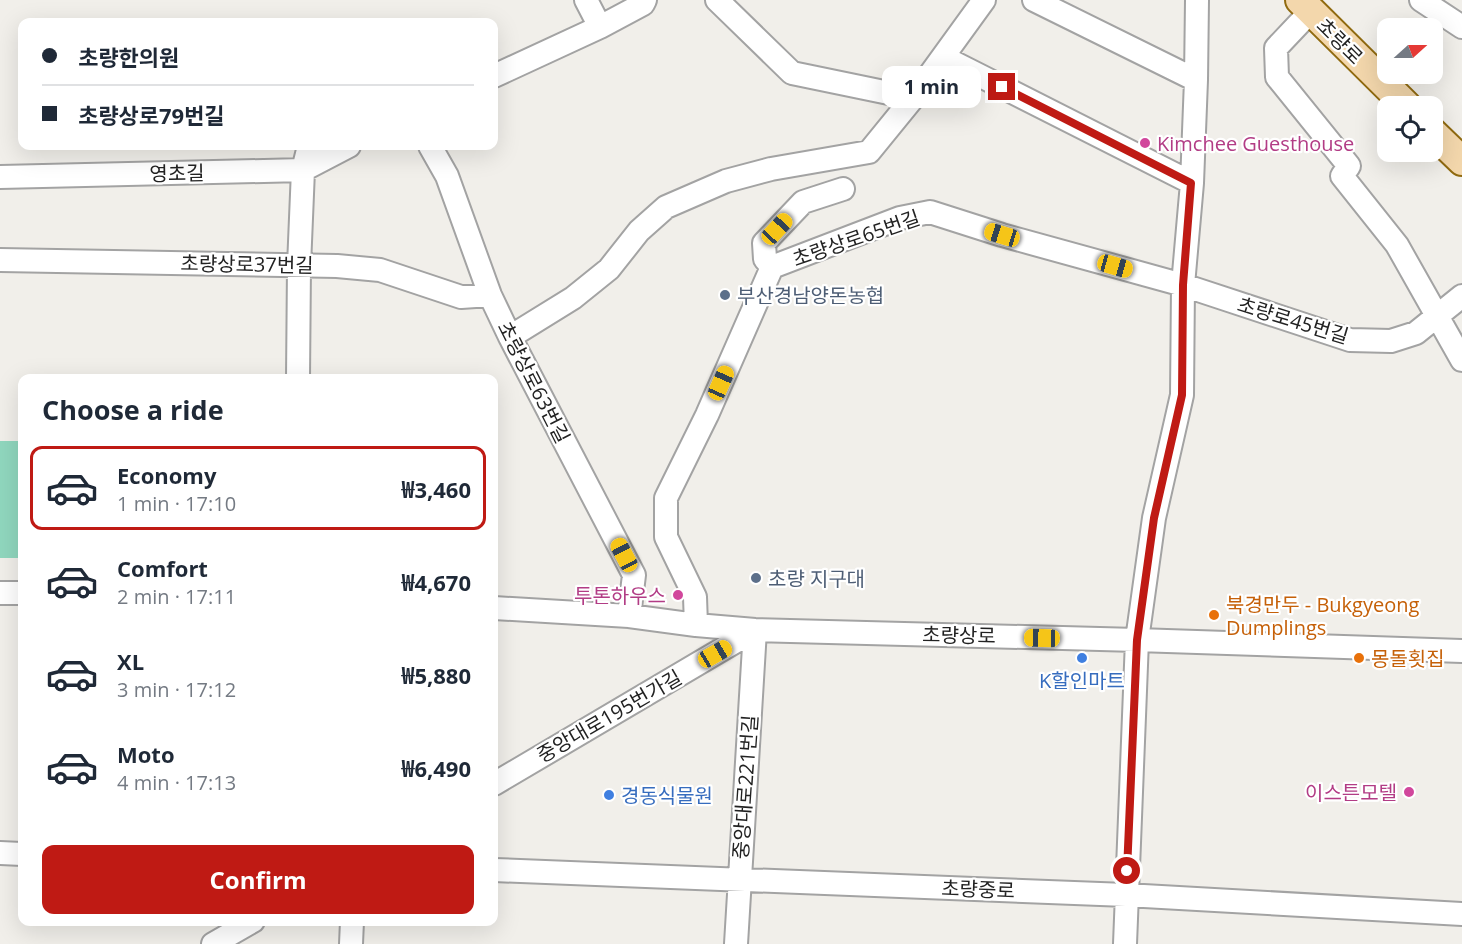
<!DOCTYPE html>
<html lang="en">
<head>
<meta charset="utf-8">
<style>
	:root { --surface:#fff; --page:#f6f6f7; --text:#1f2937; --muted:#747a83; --line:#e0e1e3; --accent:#bf1a14 }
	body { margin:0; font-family:"Open Sans","Noto Sans KR",sans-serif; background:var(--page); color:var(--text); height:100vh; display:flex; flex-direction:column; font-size:22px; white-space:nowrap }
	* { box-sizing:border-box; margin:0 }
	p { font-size:20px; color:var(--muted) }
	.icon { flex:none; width:33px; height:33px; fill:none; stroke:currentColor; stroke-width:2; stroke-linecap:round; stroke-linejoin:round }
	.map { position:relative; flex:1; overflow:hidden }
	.drawer { position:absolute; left:18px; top:374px; width:480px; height:552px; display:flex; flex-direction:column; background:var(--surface); border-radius:12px; box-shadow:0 6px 24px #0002 }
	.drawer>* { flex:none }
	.top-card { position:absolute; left:18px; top:18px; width:480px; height:132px; border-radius:12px; box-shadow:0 6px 24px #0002; display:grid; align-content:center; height:132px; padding:0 24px; background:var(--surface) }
	.needle { width:39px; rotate:69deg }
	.controls { position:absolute; left:1377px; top:18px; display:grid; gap:12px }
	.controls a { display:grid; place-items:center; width:66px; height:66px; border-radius:12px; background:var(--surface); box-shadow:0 6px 24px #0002; font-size:30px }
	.end { position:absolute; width:27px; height:27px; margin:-14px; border:8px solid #bf1a14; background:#fff; box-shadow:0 0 0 3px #fff }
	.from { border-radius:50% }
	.bubble { position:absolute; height:42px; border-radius:12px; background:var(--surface); box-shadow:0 6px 24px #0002; font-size:20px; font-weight:700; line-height:42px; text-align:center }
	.car { position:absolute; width:18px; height:36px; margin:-18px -9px; border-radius:8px; box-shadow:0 0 4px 2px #0007; background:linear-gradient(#f5c518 24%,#345 0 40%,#f5c518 0 76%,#345 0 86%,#f5c518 0) }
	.top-card b { display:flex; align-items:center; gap:21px; height:57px; font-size:22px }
	.top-card b+b { border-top:2px solid var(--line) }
	.top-card i { width:15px; height:15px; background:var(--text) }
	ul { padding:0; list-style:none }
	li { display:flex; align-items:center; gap:18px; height:84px; margin:0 12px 9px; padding:0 12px; border:3px solid transparent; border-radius:12px }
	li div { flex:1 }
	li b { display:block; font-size:22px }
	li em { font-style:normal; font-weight:700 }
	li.selected { border-color:var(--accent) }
	li>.icon { width:54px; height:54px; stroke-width:1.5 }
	h2 { padding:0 24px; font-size:27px; line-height:72px }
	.button { display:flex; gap:12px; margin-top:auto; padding:12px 24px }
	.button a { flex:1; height:69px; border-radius:12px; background:var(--accent); color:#fff; font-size:24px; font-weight:700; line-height:69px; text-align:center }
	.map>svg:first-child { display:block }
	.pitch { fill:#90d7be }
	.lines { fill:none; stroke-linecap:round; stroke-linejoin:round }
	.minor-casing { stroke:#a3a3a3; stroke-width:26 }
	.major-casing { stroke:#906a0f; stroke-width:32 }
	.minor { stroke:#fff; stroke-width:22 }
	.major { stroke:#f3d7ac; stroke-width:28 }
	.route { stroke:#bf1a14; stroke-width:8 }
	.hotel-dot { fill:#d1479c; stroke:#fff; stroke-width:2 }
	.service-dot { fill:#5c6f8a; stroke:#fff; stroke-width:2 }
	.food-dot { fill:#e8710a; stroke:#fff; stroke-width:2 }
	.shop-dot { fill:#3f7fe0; stroke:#fff; stroke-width:2 }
	.labels { text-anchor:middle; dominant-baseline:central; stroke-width:4.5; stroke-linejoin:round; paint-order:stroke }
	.street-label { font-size:20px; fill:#222; stroke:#fff }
	.hotel-label { font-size:20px; fill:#b23c85; stroke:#fff; text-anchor:end }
	.service-label { font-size:20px; fill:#4e5e75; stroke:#fff; text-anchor:start }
	.food-label { font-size:20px; fill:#c56008; stroke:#fff; text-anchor:start }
	.shop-label { font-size:20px; fill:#366cbe; stroke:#fff }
</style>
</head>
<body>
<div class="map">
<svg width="1462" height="944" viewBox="0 0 1462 944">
	<rect width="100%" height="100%" fill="#f1efea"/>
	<!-- pitch -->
	<path class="pitch" d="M0,441H22V558H0Z"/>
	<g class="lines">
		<!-- minor casing -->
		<g class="minor-casing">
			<path id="minor" d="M586,0L600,27
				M717,0L792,73L913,98
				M1034,0L1196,80
				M1421,0L1462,27
				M1311,11L1276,48L1277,77L1349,166L1342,176L1397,245L1462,360
				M943,57L1192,183
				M494,76L600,27L643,4L645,0
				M430,146L447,176L490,295L510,337L634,575L629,616
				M0,177L303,170L349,146
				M0,260L337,266L380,270L461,297L490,295
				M772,267L765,259L764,243L803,202L843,189
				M510,337L573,298L609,269L639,231L666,207L726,181L771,169L869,152L913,98L984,0
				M298,378L299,266L303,170L309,146
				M0,593H22
				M494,608L629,616L696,625L755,630L1137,640L1462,651
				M696,625L695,597L666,537V498L707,415L772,267L900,218L930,212L1002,235L1183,285L1350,340L1391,341L1416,333L1462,296
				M494,784L755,630
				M0,853L22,854
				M494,870L1126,895L1462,914
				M213,944L253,921
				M351,944L352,921
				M736,944L755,630
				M1125,944L1137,640L1154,518L1182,395L1183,285L1192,183L1196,80L1197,0"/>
		</g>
		<!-- major casing -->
		<g class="major-casing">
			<path id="major" d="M1300,0L1407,106
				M1432,132L1462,161"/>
		</g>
		<!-- minor -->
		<use href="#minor" class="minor"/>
		<!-- major -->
		<use href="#major" class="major"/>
	</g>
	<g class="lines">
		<!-- route -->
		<path class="route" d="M1002,87L1191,183L1183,285L1182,395L1154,518L1137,640L1127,871"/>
	</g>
	<!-- markers -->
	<g class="hotel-dot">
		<circle cx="1145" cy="143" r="6"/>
		<circle cx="678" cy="595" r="6"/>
		<circle cx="1409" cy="792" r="6"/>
	</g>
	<g class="service-dot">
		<circle cx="725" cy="295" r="6"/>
		<circle cx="756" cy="578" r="6"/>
	</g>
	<g class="food-dot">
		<circle cx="1214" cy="615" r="6"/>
		<circle cx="1359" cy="658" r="6"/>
	</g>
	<g class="shop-dot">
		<circle cx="1082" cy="658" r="6"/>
		<circle cx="609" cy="795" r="6"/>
	</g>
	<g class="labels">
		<!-- street labels -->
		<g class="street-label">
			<text transform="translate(1340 41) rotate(45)">초량로</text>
			<text transform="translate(177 173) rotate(-1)">영초길</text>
			<text transform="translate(856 238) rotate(-19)">초량상로65번길</text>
			<text transform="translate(247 264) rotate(1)">초량상로37번길</text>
			<text transform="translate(1293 320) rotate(17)">초량로45번길</text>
			<text transform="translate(534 382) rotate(63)">초량상로63번길</text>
			<text transform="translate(959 635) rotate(1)">초량상로</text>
			<text transform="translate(609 716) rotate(-30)">중앙대로195번가길</text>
			<text transform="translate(745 787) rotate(-86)">중앙대로221번길</text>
			<text transform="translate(978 889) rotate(2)">초량중로</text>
		</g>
		<!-- hotel labels -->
		<g class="hotel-label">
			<text x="1157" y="143" text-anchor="start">Kimchee Guesthouse</text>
			<text x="666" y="595">투톤하우스</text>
			<text x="1397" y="792">이스튼모텔</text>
		</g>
		<!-- service labels -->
		<g class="service-label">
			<text x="737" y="295">부산경남양돈농협</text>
			<text x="768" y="578">초량 지구대</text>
		</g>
		<!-- food labels -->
		<g class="food-label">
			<text x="1226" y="604">북경만두 - Bukgyeong<tspan x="1226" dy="23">Dumplings</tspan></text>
			<text x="1371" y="658">몽돌횟집</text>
		</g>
		<!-- shop labels -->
		<g class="shop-label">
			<text x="1082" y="680">K할인마트</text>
			<text x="621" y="795" text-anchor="start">경동식물원</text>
		</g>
	</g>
</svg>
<div class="controls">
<a><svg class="needle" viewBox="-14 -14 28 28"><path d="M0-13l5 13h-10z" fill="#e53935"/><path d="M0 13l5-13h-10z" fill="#747a83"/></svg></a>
<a><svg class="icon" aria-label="locate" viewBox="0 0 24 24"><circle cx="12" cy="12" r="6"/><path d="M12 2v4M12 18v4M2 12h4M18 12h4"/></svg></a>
</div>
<i class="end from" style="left:1127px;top:871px"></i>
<i class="end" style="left:1002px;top:87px"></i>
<div class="bubble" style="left:882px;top:66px;width:99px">1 min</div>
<i class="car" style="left:777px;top:229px;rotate:43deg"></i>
<i class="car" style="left:1002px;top:235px;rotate:287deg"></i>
<i class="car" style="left:1115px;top:266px;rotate:106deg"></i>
<i class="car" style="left:721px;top:383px;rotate:24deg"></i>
<i class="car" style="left:624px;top:555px;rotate:332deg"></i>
<i class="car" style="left:1042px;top:638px;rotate:271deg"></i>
<i class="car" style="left:715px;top:654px;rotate:60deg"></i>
<div class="top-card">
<b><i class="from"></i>초량한의원</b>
<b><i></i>초량상로79번길</b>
</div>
<section class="drawer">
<h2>Choose a ride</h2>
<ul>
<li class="selected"><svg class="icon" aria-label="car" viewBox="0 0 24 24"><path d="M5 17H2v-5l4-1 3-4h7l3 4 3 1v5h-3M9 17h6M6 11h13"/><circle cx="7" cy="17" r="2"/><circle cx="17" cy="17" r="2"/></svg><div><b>Economy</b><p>1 min · 17:10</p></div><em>₩3,460</em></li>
<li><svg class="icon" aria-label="car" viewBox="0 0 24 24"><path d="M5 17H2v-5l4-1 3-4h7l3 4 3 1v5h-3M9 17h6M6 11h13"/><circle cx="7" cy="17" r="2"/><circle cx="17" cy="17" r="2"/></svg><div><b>Comfort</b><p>2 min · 17:11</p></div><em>₩4,670</em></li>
<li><svg class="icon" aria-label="car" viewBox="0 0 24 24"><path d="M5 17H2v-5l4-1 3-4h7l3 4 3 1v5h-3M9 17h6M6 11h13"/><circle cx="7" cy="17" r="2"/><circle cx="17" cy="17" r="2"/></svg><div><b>XL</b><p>3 min · 17:12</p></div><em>₩5,880</em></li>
<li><svg class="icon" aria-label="car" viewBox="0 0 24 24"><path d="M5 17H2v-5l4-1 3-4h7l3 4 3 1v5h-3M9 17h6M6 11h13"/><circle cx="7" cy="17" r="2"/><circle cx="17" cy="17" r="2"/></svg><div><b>Moto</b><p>4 min · 17:13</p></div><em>₩6,490</em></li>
</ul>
<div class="button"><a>Confirm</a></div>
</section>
</div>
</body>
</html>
